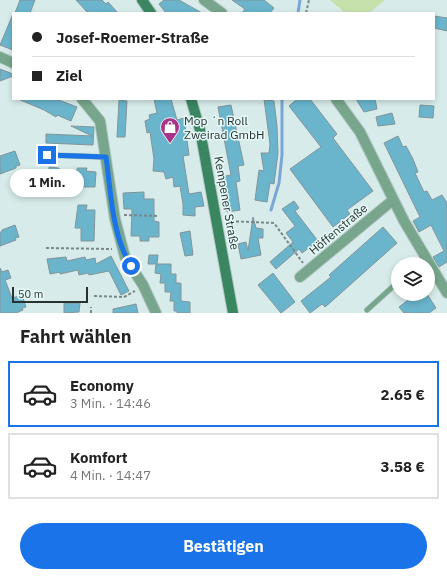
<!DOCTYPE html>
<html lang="de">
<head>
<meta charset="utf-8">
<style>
	:root { --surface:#fff; --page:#f6f6f6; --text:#222; --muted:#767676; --line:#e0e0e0; --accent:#1a73e8 }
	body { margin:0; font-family:"IBM Plex Sans",sans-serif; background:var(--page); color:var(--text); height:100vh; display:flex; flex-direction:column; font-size:15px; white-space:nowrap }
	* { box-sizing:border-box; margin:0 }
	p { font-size:13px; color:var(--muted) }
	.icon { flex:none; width:22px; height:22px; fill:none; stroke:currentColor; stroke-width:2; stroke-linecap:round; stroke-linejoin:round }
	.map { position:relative; height:313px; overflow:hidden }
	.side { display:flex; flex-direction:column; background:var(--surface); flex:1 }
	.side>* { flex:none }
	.banner { position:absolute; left:12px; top:12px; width:423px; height:88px; border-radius:0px; box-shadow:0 2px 6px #0003; display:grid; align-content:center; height:88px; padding:0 20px; background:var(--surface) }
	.fabs { position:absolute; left:391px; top:257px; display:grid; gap:8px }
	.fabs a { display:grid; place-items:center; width:44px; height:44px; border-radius:50%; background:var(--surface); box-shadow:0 2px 6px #0003; font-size:20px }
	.scale { position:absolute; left:12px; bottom:10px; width:76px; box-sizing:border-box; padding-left:4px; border:2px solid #2a3231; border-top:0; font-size:11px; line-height:14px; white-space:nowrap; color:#2a3231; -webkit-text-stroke:3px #e4f9f7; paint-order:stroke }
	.end { position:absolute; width:18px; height:18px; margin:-9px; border:5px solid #1a73e8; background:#fff; box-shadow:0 0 0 2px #fff }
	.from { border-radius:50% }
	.bubble { position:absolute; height:28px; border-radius:14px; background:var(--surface); box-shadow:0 2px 6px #0003; font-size:13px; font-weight:700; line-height:28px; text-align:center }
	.banner b { display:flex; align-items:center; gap:14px; height:38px; font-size:15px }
	.banner b+b { border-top:1px solid var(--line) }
	.banner i { width:10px; height:10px; background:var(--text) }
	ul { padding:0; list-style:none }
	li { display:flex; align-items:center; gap:12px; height:66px; margin:0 8px 6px; padding:0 12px; border:2px solid var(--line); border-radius:0px }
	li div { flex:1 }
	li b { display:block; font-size:15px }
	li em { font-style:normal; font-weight:700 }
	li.selected { border-color:var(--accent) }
	li>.icon { width:36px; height:36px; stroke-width:1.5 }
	h2 { padding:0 20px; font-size:18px; line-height:48px }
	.cta { display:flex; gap:8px; margin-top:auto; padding:8px 20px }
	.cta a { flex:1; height:46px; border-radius:24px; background:var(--accent); color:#fff; font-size:16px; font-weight:700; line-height:46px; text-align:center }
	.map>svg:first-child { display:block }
	.green { fill:#c7e1ac }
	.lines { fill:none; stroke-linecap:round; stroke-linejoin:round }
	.stream { stroke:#7ba6d4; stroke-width:3 }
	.building { fill:#6ab5cc; stroke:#82949a }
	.lane-casing { stroke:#b4c7c5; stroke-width:6 }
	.street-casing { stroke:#b4c7c5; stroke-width:12 }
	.secondary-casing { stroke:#b4c7c5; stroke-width:12 }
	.path { stroke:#798786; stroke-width:2; stroke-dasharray:3 2; stroke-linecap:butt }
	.lane { stroke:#77a68c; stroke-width:5 }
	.street { stroke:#77a68c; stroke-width:10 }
	.secondary { stroke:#3a8660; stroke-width:10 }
	.route { stroke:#1a73e8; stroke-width:5 }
	.labels { text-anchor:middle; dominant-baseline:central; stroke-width:3; stroke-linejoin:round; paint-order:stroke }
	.poi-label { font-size:12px; fill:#2a3231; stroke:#e4f9f7; text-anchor:start }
	.street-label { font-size:12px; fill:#2a3231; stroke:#e4f9f7 }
</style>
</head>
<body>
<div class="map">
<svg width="447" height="313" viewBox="0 0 447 313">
	<rect width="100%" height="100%" fill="#d7ecea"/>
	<!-- green -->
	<path class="green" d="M330,0H385L369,13H345Z"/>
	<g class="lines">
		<!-- stream -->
		<path class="stream" d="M298,13L300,0
			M271,210L279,183L282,155V99"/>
	</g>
	<!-- building -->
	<path class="building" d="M20,0H35L30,13H15Z
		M76,0H102L106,4L108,2L118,13H88Z
		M164,0H179L202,13H166L159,4Z
		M232,0H264L274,8L270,13H242L245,9Z
		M13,14V50L0,45Z
		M434,16L447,18V31L434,28Z
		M0,69L13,74V76L0,81Z
		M18,99H56L77,107L71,121L57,115L56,117L44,110Z
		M154,99H171L177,120L184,118L189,155L183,156L189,194L201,192L204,206L195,207V216L183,215V204L180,186L174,187L173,177L166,179L164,172L153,171L154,159L150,132L147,133L145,121L150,119L149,115L157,113Z
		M264,99L274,101L277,126L278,153L274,184L270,183L267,202L255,200L259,170L264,171L261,153H269L270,144Z
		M297,99H310L337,134L333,138L373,191L347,210L350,214L333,227L290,169L321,147L289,106Z
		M356,99H375L377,109L364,112Z
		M119,100L127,101L125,137H117Z
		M231,105L244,165L238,166L240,181L236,182L240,210L227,212L221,177L231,175L218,107Z
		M420,105L434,106L433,118L419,117Z
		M392,113L395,124L378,126L376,117Z
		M71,126L94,127L93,145L46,143V134L92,136Z
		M398,136L403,147L406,146L413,159L418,172L415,173L424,192L427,191L432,200L442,195L447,203V262L439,267L433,257L444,251L431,225L419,232L413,221L420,217L384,143Z
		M15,151L20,165L16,166V168L0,174V156Z
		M49,167L59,168V171H77V168H87L86,171L96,172L95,187H58V184L49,183Z
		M144,192V199H154V221L159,222V237H149V241H140V236H131L132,209H124L123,193Z
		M294,201L299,208L295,211L318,241L302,253L299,249L276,269L270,262L293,242L286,233L295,226L282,209Z
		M78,205H87L86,210H95L94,241H81V228H75Z
		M253,217L256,228L263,229V238H258L261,255L241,259L238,244L246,242L248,251Z
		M15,225L19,237L15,238L16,240L0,246V232H2V230Z
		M383,227L397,243L332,301L325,307L322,304L310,313L301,301L331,277L329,275Z
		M190,231L193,255L185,256L180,233Z
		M149,255H158L157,264H171V274H176V283H181V301L190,302V313H177V311H174V301H170L171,292H165V283H160L161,274L155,273L156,264H148Z
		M111,256L129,291L121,295L109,271L89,275L88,273L79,275L78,270L60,274V272L50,274L47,259L66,257L67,261L85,257L86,260L95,258L96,264Z
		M0,268L2,272L8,270L11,278L5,280L12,298L22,295L26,307L22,308L23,310L16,313H0Z
		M273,273L295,302L281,313L258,285Z
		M416,294H427L436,308L429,313H404L399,307Z
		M64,303H80L79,312L64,313Z
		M136,304L138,313H113V309Z"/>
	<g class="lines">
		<!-- lane casing -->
		<g class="lane-casing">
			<path id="lane" d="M47,155L106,157
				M367,310L398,282"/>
		</g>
		<!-- street casing -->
		<g class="street-casing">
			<path id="street" d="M204,0L222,13
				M0,57L13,63
				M82,99L100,121L115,219L125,257L143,285L156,313
				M336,99L360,132L404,221L447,293
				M300,277L393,200"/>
		</g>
		<!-- secondary casing -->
		<g class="secondary-casing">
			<path id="secondary" d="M142,0L151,13
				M191,99L200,130L233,313"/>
		</g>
		<!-- path -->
		<path class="path" d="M306,13L309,0
			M124,215L159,216
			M226,221L274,223L303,263
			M46,248L112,249
			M94,296L124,297L135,291
			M91,313V307"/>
		<!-- lane -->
		<use href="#lane" class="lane"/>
		<!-- street -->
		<use href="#street" class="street"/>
		<!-- secondary -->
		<use href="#secondary" class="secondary"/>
	</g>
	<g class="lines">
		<!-- route -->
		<path class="route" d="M47,155L106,157C111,193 112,235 131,266"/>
	</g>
	<!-- icons -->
	<defs>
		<g id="shop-pin" transform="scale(1)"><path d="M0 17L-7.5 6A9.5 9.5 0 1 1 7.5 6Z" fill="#aa3288" stroke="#e4f9f7"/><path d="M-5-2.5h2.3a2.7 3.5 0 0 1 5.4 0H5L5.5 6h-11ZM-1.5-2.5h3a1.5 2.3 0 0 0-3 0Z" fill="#fff"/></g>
	</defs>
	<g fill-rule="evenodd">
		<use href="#shop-pin" x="170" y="127"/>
	</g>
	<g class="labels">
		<!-- poi labels -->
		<g class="poi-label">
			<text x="184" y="120">Mop ´n Roll<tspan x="184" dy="14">Zweirad GmbH</tspan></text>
		</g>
		<!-- street labels -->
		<g class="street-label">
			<text transform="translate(227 203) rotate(80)">Kempener Straße</text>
			<text transform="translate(338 229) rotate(-40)">Höffenstraße</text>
		</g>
	</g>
</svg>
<div class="fabs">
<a><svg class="icon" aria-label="layers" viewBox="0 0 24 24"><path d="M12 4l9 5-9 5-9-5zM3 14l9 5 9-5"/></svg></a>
</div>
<div class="scale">50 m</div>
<i class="end from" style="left:131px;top:266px"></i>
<i class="end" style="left:47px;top:155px"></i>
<div class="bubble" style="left:10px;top:169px;width:74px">1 Min.</div>
<div class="banner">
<b><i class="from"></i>Josef-Roemer-Straße</b>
<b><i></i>Ziel</b>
</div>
</div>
<section class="side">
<h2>Fahrt wählen</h2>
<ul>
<li class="selected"><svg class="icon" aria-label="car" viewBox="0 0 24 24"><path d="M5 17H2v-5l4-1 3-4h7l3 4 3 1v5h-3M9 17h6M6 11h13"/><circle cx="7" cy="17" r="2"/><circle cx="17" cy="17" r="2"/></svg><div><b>Economy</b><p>3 Min. · 14:46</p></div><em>2.65 €</em></li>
<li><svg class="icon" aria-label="car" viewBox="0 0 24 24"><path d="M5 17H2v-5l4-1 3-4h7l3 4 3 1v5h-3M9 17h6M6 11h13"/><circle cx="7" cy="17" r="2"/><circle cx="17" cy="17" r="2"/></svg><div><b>Komfort</b><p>4 Min. · 14:47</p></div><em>3.58 €</em></li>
</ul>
<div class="cta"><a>Bestätigen</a></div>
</section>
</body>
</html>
